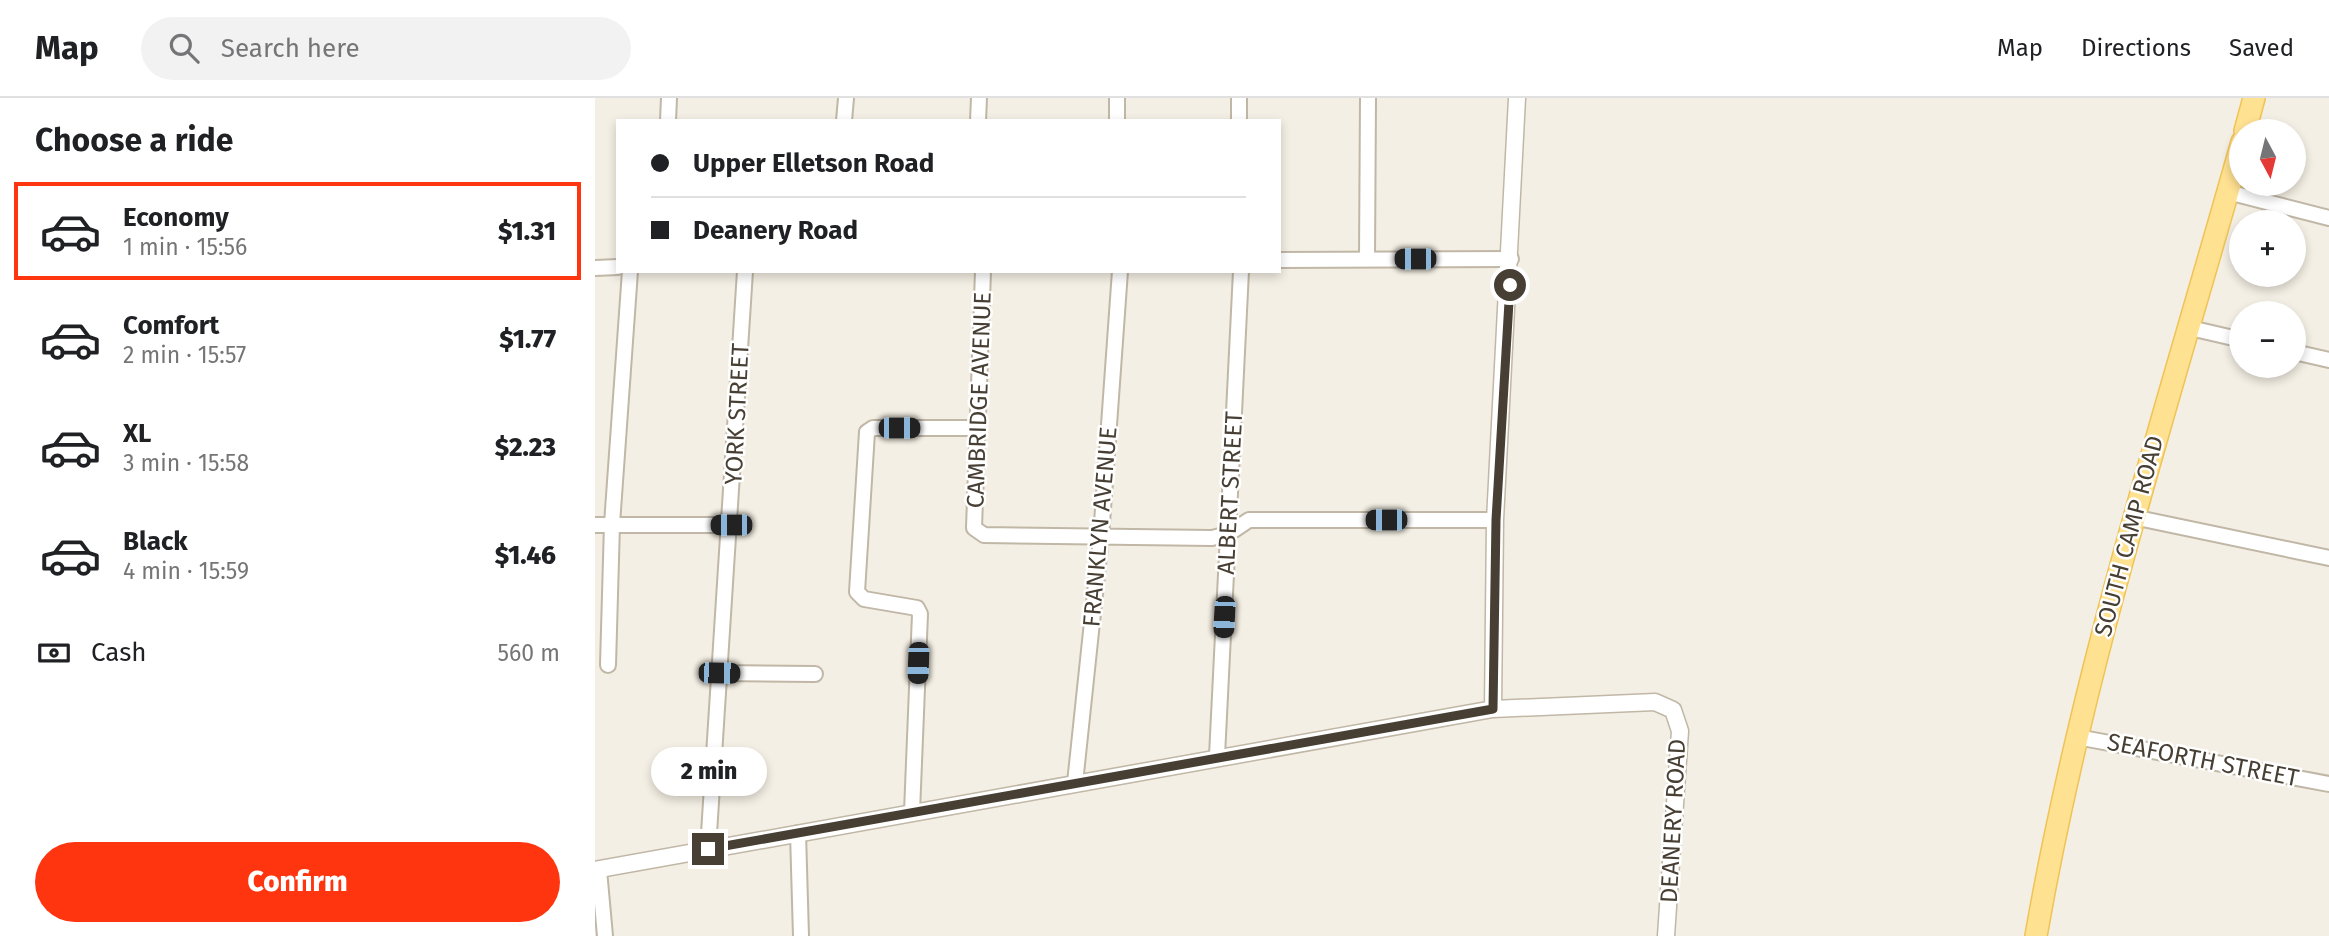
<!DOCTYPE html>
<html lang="en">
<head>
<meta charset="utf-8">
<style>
	:root { --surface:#fff; --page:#f2f2f2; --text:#202124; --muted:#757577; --line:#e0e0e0; --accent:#ff3510 }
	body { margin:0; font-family:"Fira Sans",sans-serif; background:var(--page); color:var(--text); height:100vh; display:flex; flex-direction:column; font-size:26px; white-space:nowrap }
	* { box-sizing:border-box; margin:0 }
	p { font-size:23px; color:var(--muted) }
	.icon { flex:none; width:38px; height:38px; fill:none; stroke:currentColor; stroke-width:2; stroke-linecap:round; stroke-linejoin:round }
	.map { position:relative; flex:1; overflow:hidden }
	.side { display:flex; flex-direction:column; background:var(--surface); width:595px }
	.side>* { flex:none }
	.guide { position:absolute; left:21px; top:21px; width:665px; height:154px; border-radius:0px; box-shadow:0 4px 10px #0003; display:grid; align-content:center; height:154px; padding:0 35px; background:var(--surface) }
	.needle { width:46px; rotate:173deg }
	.fabs { position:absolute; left:1634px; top:21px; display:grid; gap:14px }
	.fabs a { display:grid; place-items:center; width:77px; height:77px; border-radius:50%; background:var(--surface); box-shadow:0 4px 10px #0003; font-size:35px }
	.end { position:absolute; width:32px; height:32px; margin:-16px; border:9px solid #473f33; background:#fff; box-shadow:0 0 0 4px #fff }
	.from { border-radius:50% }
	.bubble { position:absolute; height:49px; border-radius:24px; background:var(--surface); box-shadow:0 4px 10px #0003; font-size:23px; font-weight:800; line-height:49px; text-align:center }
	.car { position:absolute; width:21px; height:42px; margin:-21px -10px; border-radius:9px; box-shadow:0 0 5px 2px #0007; background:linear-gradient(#222 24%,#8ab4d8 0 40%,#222 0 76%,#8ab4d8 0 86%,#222 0) }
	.guide b { display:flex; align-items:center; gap:24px; height:66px; font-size:26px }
	.guide b+b { border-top:2px solid var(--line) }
	.guide i { width:18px; height:18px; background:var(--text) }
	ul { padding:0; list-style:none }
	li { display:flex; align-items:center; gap:21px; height:98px; margin:0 14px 10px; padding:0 21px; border:4px solid transparent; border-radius:0px }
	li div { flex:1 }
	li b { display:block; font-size:26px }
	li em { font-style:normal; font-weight:800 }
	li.current { border-color:var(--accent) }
	li>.icon { width:63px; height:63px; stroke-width:1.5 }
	h2 { padding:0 35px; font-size:32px; line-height:84px }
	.pay { display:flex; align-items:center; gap:18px; height:77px; padding:0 35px; font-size:26px }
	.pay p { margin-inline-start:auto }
	.primary-button { display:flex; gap:14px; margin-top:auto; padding:14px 35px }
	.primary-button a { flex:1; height:80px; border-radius:42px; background:var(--accent); color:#fff; font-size:28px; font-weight:800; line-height:80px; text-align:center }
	header { display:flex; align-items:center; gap:42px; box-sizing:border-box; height:98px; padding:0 35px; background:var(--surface); border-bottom:2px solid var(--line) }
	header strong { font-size:33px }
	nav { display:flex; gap:38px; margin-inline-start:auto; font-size:24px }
	.search { width:490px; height:63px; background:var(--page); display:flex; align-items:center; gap:18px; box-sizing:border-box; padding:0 24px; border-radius:38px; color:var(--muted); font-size:26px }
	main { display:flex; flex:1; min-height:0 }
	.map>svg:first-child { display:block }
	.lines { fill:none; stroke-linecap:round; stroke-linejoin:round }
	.minor-casing { stroke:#c0b7a6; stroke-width:18 }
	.tertiary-casing { stroke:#c0b7a6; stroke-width:19 }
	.primary-casing { stroke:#efc356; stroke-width:24 }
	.minor { stroke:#fff; stroke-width:14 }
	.tertiary { stroke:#fff; stroke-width:16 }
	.primary { stroke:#ffe192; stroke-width:21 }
	.route { stroke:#473f33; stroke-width:9 }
	.labels { text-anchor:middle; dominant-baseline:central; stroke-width:5; stroke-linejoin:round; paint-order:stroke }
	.street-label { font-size:24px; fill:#473f33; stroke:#fff }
</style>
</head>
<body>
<header>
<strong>Map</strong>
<div class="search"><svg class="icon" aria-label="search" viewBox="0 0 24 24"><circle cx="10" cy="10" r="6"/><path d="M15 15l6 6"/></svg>Search here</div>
<nav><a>Map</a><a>Directions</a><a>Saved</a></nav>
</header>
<main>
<section class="side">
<h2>Choose a ride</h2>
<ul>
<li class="current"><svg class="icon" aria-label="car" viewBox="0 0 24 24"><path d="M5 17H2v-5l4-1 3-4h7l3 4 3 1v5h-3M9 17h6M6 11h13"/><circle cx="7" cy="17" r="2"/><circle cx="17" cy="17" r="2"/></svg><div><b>Economy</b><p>1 min · 15:56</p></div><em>$1.31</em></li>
<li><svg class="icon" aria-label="car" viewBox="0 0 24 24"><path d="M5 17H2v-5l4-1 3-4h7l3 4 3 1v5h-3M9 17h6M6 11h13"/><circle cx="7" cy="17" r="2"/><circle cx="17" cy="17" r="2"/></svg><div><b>Comfort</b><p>2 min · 15:57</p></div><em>$1.77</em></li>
<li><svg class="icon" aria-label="car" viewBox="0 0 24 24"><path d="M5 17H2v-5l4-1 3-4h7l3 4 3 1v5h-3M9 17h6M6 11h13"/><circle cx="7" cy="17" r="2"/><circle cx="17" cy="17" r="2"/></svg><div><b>XL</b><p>3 min · 15:58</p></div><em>$2.23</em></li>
<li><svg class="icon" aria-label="car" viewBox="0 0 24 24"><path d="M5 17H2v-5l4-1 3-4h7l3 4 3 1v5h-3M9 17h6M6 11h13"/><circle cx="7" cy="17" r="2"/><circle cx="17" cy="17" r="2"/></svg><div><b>Black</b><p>4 min · 15:59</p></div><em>$1.46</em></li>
</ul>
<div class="pay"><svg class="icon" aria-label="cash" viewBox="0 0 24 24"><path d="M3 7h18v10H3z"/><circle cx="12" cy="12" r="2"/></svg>Cash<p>560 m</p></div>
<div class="primary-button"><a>Confirm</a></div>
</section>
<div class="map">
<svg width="1734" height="838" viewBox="0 0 1734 838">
	<rect width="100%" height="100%" fill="#f4efe4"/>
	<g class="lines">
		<!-- minor casing -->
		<g class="minor-casing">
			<path id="minor" d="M522,0V23
				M644,0V23
				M73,23L74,0
				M249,23L251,0
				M383,23L384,0
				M1633,94L1734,120
				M772,161L773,0
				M684,162L916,161
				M0,170L23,169
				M388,173L379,430L389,437L617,440L633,436L654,422H900
				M1591,229L1647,242
				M1699,254L1734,262
				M1538,419L1734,460
				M0,427H136
				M13,567L17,426L35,173
				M124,575L220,576
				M1482,639L1734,686
				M622,658L646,173
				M480,685L506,439L525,173
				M317,714L325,516L322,510L269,501L262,494L272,334L278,330H382
				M203,735L206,838
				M113,751L150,173
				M4,772L10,838"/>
		</g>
		<!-- tertiary casing -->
		<g class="tertiary-casing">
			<path id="tertiary" d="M898,611L900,422L922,0
				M0,772L898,611L1060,604L1078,612L1085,633L1071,838"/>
		</g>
		<!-- primary casing -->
		<g class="primary-casing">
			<path id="primary" d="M1650,33L1659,0
				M1441,838C1488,568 1573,307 1647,44"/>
		</g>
		<!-- minor -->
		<use href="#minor" class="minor"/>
		<!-- tertiary -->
		<use href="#tertiary" class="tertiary"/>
		<!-- primary -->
		<use href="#primary" class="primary"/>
	</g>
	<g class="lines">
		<!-- route -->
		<path class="route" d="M113,751L898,611L901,422L915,187"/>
	</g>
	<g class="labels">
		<!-- street labels -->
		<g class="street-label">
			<text transform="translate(384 302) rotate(-88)">CAMBRIDGE AVENUE</text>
			<text transform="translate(142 316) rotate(-87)">YORK STREET</text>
			<text transform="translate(635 395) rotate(-87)">ALBERT STREET</text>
			<text transform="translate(505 429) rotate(-85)">FRANKLYN AVENUE</text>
			<text transform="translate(1534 438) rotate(-75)">SOUTH CAMP ROAD</text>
			<text transform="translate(1608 662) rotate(11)">SEAFORTH STREET</text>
			<text transform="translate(1078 723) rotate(-87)">DEANERY ROAD</text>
		</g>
	</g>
</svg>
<div class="fabs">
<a><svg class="needle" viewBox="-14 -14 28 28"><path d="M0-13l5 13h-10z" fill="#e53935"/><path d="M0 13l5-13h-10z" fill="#757577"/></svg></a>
<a>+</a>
<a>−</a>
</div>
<i class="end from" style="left:915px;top:187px"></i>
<i class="end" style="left:113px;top:751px"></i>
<div class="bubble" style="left:56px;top:649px;width:116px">2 min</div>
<i class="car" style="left:820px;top:161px;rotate:270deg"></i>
<i class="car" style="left:304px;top:330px;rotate:90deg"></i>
<i class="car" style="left:791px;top:422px;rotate:270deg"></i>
<i class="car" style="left:136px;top:427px;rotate:270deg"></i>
<i class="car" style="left:629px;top:519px;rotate:183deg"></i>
<i class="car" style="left:323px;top:565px;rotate:182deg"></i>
<i class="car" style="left:124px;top:575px;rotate:91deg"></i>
<div class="guide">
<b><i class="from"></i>Upper Elletson Road</b>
<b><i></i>Deanery Road</b>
</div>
</div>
</main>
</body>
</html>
